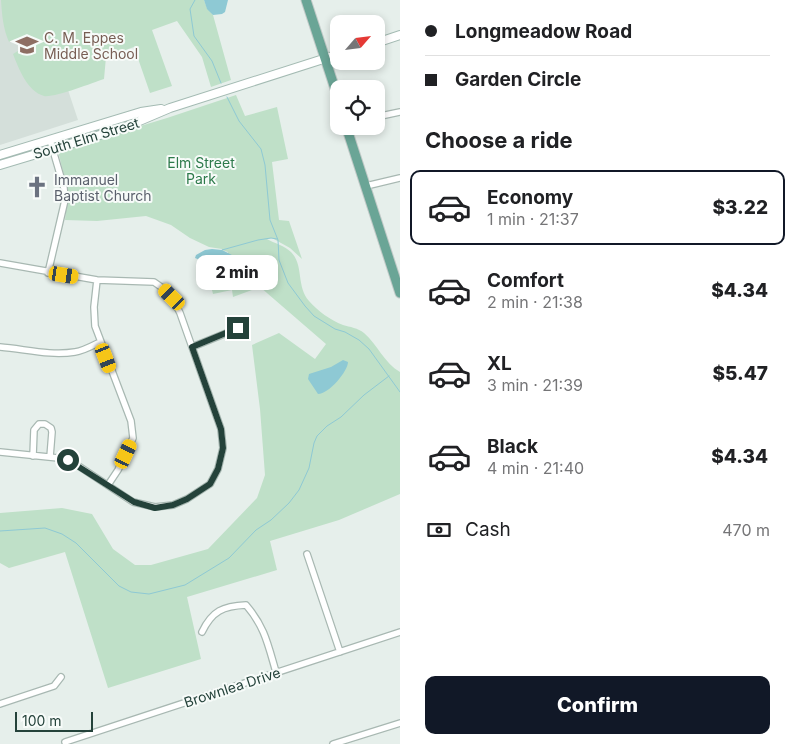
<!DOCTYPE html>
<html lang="en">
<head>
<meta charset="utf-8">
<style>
	:root { --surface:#fff; --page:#f6f6f6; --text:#202124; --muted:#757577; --line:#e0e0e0; --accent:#111827 }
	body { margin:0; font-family:Inter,sans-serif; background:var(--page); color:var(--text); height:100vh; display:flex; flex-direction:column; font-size:19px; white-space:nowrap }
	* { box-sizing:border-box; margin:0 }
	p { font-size:16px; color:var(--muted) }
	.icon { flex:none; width:28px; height:28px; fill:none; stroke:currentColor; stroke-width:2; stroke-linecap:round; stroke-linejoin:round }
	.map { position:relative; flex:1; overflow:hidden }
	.panel { display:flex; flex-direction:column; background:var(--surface); width:395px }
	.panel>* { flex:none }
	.guide { display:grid; align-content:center; height:110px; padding:0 25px; background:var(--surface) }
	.needle { width:32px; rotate:62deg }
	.buttons { position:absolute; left:330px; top:15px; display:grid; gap:10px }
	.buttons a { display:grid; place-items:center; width:55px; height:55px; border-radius:10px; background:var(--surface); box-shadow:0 2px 8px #0003; font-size:25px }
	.scale { position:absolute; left:15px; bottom:12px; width:78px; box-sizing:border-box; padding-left:5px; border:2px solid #24423a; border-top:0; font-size:14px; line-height:18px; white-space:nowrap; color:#24423a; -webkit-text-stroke:4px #f7fbf9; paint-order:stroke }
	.end { position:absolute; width:22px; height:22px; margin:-11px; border:6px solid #24423a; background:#fff; box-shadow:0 0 0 2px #fff }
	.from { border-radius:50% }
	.bubble { position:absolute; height:35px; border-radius:10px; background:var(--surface); box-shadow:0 2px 8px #0003; font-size:16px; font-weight:800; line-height:35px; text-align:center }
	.car { position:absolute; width:15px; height:30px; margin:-15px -8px; border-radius:6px; box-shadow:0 0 4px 1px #0007; background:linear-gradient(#f5c518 24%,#345 0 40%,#f5c518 0 76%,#345 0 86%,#f5c518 0) }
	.guide b { display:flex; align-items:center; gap:18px; height:48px; font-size:19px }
	.guide b+b { border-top:1px solid var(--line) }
	.guide i { width:12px; height:12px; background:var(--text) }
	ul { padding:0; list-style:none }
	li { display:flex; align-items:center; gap:15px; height:75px; margin:0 10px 8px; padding:0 15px; border:2px solid transparent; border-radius:10px }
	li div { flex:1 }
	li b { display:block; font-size:19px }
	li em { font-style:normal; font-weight:800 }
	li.selected { border-color:var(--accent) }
	li>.icon { width:45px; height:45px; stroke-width:1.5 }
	h2 { padding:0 25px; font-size:22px; line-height:60px }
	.pay { display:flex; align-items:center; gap:12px; height:55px; padding:0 25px; font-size:19px }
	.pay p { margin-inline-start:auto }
	.button { display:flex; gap:10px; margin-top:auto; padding:10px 25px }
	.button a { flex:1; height:58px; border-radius:10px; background:var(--accent); color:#fff; font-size:20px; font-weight:800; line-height:58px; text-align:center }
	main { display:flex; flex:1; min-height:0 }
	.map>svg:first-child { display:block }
	.built { fill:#d4dfda }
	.green { fill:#bfe0c8 }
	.water { fill:#8ec9d4 }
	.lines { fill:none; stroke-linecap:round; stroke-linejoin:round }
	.stream { stroke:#8ec9d4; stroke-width:1 }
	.street-casing { stroke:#a8b8b2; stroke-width:8 }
	.secondary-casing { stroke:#a4bbb3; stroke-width:10 }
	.primary-casing { stroke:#c2cac8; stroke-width:11 }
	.street { stroke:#fff; stroke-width:5.5 }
	.secondary { stroke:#fff; stroke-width:8 }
	.primary { stroke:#6aa596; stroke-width:9 }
	.route { stroke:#24423a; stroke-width:6 }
	.labels { text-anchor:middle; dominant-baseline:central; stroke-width:4; stroke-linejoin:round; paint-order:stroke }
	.education-label { font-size:14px; fill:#785e54; stroke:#f7fbf9; text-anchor:start }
	.street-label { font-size:14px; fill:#24423a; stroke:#f7fbf9 }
	.park-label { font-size:14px; fill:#2d7a4b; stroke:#f7fbf9 }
	.worship-label { font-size:14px; fill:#5b616d; stroke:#f7fbf9; text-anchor:start }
</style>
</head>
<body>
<main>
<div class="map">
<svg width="400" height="744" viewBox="0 0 400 744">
	<rect width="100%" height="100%" fill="#e6efeb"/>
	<!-- built -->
	<path class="built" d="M0,0H38L78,120L0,145Z"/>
	<!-- green -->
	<path class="green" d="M1,0H204L207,8L213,15L231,80L211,87L202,57L177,21L152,30L172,86L150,93L134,47L106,57L104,79C92,83 54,98 44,96C27,91 19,69 13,54L21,49L15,39L9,42C3,28 2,15 1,0Z
		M236,95L245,116L277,107L288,159L272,162L279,220L289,221L302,259L290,248L272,238L267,239C274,243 285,246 291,252C304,265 296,286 309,301C318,311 330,320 343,325C350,327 358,328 364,333C378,345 384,363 400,372V494L339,520L270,541L277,570L187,597L201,659L108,688L65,552L9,568L0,563V513L62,508L92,514L113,549L135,565H151L208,549L257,498L265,475L260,409L252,345L279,333L315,359L326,344L260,287L233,297L232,290L213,294L205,262L225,264L228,252L222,250V249L209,247L190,238L171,225L146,216L97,221L65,220L68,192L58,151L167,118Z"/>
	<!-- water -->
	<path class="water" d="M204,0H228L225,12L222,14L213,15L207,9Z
		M212,249L222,250L234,256L235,261C221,266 209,264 195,258L196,255L205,250Z
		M343,360L348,362C348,371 329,394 318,394L308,379L309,374L331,367Z"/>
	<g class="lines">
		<!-- stream -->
		<path class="stream" d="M195,0L190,9L194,36L212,61L221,83
			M227,97L239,121L261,149L265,165L270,220L278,240L279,260L288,283L305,306L314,316L335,329L345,332L359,340L369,349L400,392
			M222,250L258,240L271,238L277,239
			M0,531L45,528L62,534L76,543L119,586L131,592L149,594L185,585L229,558L256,530L271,520L289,503L299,490L309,468L314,443L317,436L327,426L341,417L364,395L389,376"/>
		<!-- street casing -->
		<g class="street-casing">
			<path id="street" d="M376,117L400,112
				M366,186L400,178
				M0,263L97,280L154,282L164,289L172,297L180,313L221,429L223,448L218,469L210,484L187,499L173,505L155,507L133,502L68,459L0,452
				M48,273L65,200L64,188L50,140
				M97,280L94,307L95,326L131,421L133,438L118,470L108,485
				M0,347C25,349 50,356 75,352C83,351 92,346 100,342
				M192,347L239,328
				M33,456L34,430L39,424H45L51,428L52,432L50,457
				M307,554L340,652
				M202,632C212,611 223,606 246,605C265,627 268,645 276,672
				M0,704L54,686L61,677
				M65,742L400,632
				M333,744L400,723"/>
		</g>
		<!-- secondary casing -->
		<g class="secondary-casing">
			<path id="secondary" d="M376,43L400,35
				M0,155L141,112L161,109
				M0,165L123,128L170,108L339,54"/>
		</g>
		<!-- primary casing -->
		<g class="primary-casing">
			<path id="primary" d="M306,0L339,101
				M346,126L400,293"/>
		</g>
		<!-- street -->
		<use href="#street" class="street"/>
		<!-- secondary -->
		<use href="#secondary" class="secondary"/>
		<!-- primary -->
		<use href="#primary" class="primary"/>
	</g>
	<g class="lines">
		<!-- route -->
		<path class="route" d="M68,460L134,502L155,508L173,505L187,499L210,484L218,469L223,448L221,429L192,347L238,328"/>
	</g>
	<!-- icons -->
	<defs>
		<g id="school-bare" transform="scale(1.725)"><path d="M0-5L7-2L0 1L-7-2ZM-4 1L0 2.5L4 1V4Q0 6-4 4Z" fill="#8d6e63" stroke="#f7fbf9" stroke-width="2.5" paint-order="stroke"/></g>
		<g id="church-bare" transform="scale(1.725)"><path d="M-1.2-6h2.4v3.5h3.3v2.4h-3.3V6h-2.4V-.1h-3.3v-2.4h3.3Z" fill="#6b7280" stroke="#f7fbf9" stroke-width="2.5" paint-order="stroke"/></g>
	</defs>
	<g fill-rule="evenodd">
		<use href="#school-bare" x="27" y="45"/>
		<use href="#church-bare" x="37" y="187"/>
	</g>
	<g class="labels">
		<!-- education labels -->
		<g class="education-label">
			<text x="44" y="37">C. M. Eppes<tspan x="44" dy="16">Middle School</tspan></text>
		</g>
		<!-- street labels -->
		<g class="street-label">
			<text transform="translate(86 138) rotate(-17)">South Elm Street</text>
			<text transform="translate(232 687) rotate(-18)">Brownlea Drive</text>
		</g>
		<!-- park labels -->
		<g class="park-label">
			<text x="201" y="162">Elm Street<tspan x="201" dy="16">Park</tspan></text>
		</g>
		<!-- worship labels -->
		<g class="worship-label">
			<text x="54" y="179">Immanuel<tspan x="54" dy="16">Baptist Church</tspan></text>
		</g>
	</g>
</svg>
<div class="buttons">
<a><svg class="needle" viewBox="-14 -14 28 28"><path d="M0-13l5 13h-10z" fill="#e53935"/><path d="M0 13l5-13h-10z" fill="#757577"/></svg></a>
<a><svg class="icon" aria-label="locate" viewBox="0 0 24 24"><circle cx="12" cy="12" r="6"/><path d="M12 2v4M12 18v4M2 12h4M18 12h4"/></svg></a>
</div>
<div class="scale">100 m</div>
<i class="end from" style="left:68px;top:460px"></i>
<i class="end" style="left:238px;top:328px"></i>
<div class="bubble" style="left:196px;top:255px;width:82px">2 min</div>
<i class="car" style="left:64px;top:275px;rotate:99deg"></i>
<i class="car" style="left:172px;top:297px;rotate:315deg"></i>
<i class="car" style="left:106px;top:358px;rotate:159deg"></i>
<i class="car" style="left:126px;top:454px;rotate:25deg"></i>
</div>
<section class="panel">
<div class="guide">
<b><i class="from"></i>Longmeadow Road</b>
<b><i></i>Garden Circle</b>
</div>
<h2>Choose a ride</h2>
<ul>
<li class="selected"><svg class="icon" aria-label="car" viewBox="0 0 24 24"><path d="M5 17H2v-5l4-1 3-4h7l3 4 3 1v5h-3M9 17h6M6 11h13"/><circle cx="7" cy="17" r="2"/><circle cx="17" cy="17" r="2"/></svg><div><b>Economy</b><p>1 min · 21:37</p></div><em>$3.22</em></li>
<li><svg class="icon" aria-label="car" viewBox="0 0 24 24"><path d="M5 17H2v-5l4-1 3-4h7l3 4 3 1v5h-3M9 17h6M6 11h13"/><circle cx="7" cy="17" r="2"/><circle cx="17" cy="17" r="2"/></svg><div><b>Comfort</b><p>2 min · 21:38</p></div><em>$4.34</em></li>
<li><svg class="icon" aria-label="car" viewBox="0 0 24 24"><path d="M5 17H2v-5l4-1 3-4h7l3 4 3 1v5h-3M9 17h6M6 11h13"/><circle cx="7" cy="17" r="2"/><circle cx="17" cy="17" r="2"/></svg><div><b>XL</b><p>3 min · 21:39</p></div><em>$5.47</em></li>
<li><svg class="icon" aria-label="car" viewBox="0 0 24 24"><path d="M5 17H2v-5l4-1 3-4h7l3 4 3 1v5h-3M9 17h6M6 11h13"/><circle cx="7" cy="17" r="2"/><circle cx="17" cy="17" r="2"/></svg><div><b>Black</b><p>4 min · 21:40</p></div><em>$4.34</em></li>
</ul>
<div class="pay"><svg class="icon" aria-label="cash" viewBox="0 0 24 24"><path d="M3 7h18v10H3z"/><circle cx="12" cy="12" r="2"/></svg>Cash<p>470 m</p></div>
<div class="button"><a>Confirm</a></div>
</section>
</main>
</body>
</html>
